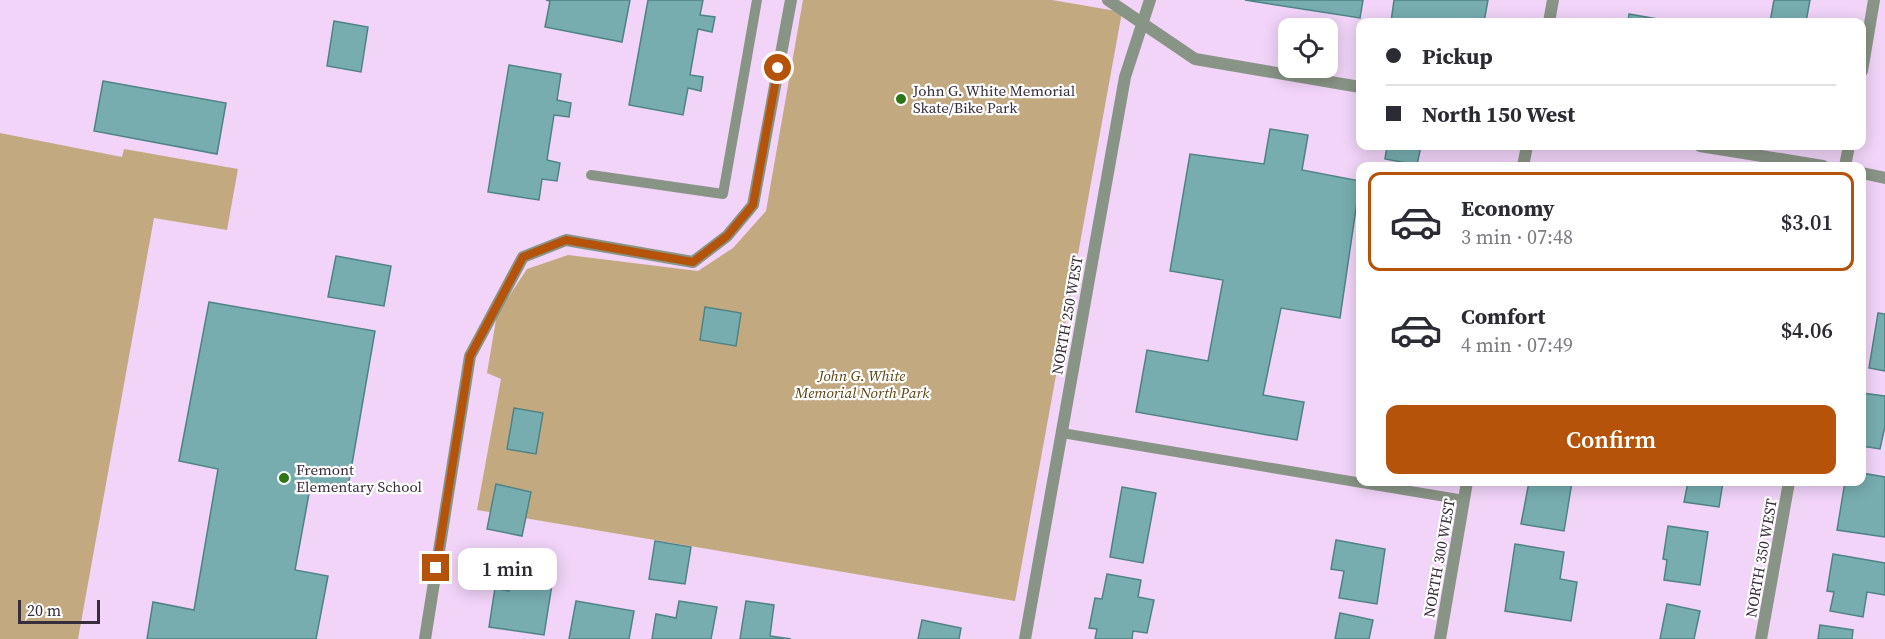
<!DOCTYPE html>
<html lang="en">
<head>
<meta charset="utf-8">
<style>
	:root { --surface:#fff; --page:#f7f7f7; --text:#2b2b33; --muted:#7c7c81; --line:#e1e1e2; --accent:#b45309 }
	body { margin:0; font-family:"Source Serif 4",serif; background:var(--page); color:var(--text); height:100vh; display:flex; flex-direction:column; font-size:22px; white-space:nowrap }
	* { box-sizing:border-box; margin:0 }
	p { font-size:20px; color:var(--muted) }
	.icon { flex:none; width:33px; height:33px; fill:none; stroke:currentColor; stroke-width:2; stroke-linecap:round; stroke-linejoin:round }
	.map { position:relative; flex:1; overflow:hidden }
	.drawer { position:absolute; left:1356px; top:162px; width:510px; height:324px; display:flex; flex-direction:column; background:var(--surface); border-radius:12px; box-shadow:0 3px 15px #0003 }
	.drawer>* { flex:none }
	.top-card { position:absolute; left:1356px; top:18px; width:510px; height:132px; border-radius:12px; box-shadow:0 3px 15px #0003; display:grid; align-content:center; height:132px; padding:0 30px; background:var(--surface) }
	.fabs { position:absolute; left:1278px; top:18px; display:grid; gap:12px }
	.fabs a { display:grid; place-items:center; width:60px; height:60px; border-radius:12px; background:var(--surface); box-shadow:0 3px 15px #0003; font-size:30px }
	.scale { position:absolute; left:18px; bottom:15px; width:82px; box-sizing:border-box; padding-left:6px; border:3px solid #382d3b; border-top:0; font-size:16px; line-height:21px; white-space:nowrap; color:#382d3b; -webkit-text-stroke:4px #fff; paint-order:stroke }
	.end { position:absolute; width:27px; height:27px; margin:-14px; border:8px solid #b45309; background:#fff; box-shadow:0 0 0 3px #fff }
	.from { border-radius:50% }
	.bubble { position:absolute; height:42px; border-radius:12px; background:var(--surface); box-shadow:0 3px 15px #0003; font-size:20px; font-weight:600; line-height:42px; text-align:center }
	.top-card b { display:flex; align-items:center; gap:21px; height:57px; font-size:22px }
	.top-card b+b { border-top:2px solid var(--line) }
	.top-card i { width:15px; height:15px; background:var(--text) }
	ul { padding:10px 0 0; list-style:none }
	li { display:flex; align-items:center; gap:18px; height:99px; margin:0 12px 9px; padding:0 18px; border:3px solid transparent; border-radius:12px }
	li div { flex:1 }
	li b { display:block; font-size:22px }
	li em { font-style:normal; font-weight:600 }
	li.active { border-color:var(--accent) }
	li>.icon { width:54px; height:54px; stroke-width:1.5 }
	.primary-button { display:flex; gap:12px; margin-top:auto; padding:12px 30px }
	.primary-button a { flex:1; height:69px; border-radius:12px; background:var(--accent); color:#fff; font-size:24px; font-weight:600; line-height:69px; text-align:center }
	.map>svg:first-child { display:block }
	.green { fill:#c3a980 }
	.building { fill:#77adaf; stroke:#4e8385; stroke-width:1.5 }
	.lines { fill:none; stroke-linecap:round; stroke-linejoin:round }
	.service { stroke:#889485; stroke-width:10 }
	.minor { stroke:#889485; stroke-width:12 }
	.route { stroke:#b45309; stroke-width:8 }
	.poi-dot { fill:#2e7516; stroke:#fff; stroke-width:2 }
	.labels { text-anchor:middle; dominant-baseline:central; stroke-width:4.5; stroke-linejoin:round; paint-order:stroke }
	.poi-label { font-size:15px; fill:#382d3b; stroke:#fff; text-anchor:start }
	.street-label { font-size:15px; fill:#382d3b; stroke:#fff }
	.park-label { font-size:15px; font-style:italic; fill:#5c420f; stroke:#fff }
</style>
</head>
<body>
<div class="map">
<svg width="1885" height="639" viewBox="0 0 1885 639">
	<rect width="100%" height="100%" fill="#f1d4f8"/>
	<!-- green -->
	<path class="green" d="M803,0H1052L1122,12L1015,601L477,510L501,379L487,373L497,314L527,269L568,255L698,271L733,248L766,211Z
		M0,133L122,157L124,149L238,169L227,230L154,218L78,639H0Z"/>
	<!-- building -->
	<path class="building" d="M546,0H630L622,42L545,27L550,1Z
		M648,0H703L700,15L715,17L712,32L698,29L690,75L703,77L701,91L688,88L683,115L629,105Z
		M1245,0H1363L1360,18Z
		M1394,0H1488L1484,22H1391Z
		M1774,0H1810L1806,22H1770Z
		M1629,14L1675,22H1628Z
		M334,21L368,27L361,72L327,66Z
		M509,65L561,74L557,100L571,103L569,117L554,115L547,160L560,163L557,181L542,179L539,200L488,192Z
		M103,81L226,103L217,154L94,131Z
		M1270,129L1308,135L1302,170L1360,181L1340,318L1281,308L1263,395L1304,402L1297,440L1136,412L1147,350L1208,361L1223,280L1170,271L1190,154L1264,164Z
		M1387,146H1421L1417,165L1385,159Z
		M336,256L391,266L384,306L328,297Z
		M209,302L375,331L347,493L310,488L295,570L328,576L316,639H147L153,602L194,610L218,469L179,461Z
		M705,307L741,313L736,346L700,340Z
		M1878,313L1885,314V371L1869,368Z
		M1862,393L1885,396V426L1880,449L1862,446Z
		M514,408L543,413L536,454L507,449Z
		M1862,473L1885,477V537L1837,530L1845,482H1862Z
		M1529,482H1572L1564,531L1521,524Z
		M1688,482H1723L1719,507L1684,502Z
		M496,484L531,492L522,536L487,529Z
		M1122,487L1156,493L1143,563L1110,557Z
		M1668,526L1708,532L1700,585L1664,580L1667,560L1663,559Z
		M1336,540L1385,549L1377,604L1339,598L1344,571L1331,569Z
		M655,541L691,547L685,584L649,579Z
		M1515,544L1564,552L1560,579L1577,582L1571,621L1505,611Z
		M1833,554L1885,563V595L1867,592L1863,617L1830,611L1834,592L1827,591Z
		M512,571L553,578L544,635L489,627L495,588L509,591Z
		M1107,574L1141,580L1138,597L1154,600L1147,633L1133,631L1132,639H1095L1097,629L1089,628L1095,598L1102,599Z
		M576,601L634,611L629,639H569Z
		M679,601L717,607L711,639H652L656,614L676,618Z
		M746,601L774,605L770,636L791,639H740Z
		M1667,604L1700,611L1694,639H1660Z
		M1340,613L1373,620L1369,639H1335Z
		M922,620L961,628L959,639H918Z
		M1820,625L1853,630L1852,639H1818Z"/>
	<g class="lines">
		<!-- service -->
		<path class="service" d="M591,175L723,194L757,0
			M1062,433L1464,500"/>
		<!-- minor -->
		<path class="minor" d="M1108,0L1195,59L1360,87
			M1549,22L1553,0
			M1862,71L1874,0
			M1700,146L1823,166
			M1523,166L1527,146
			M1845,166L1849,146
			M1862,173L1885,178
			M425,639L470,356L523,257L566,240L693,262L727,236L753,205L791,0
			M1025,639L1125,77L1150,0
			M1440,639L1467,482
			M1761,639L1789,482"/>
	</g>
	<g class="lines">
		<!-- route -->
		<path class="route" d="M436,568L470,356L523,257L566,240L693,262L727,236L753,205L778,68"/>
	</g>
	<!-- markers -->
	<g class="poi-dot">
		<circle cx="901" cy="99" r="6"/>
		<circle cx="284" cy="478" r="6"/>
	</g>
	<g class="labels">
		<!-- poi labels -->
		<g class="poi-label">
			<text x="913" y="90">John G. White Memorial<tspan x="913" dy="17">Skate/Bike Park</tspan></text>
			<text x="296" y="469">Fremont<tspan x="296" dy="17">Elementary School</tspan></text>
		</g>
		<!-- street labels -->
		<g class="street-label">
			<text transform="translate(1067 315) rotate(-80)">NORTH 250 WEST</text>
			<text transform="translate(1439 558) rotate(-80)">NORTH 300 WEST</text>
			<text transform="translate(1761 558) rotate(-80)">NORTH 350 WEST</text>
		</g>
		<!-- park labels -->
		<g class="park-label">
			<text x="862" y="375">John G. White<tspan x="862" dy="17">Memorial North Park</tspan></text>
		</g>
	</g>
</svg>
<div class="fabs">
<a><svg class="icon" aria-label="locate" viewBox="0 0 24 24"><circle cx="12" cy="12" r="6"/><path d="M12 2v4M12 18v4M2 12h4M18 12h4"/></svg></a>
</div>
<div class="scale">20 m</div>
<i class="end from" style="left:778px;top:68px"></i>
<i class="end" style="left:436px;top:568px"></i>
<div class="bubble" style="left:458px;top:548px;width:99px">1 min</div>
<div class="top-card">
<b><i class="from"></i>Pickup</b>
<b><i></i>North 150 West</b>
</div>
<section class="drawer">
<ul>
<li class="active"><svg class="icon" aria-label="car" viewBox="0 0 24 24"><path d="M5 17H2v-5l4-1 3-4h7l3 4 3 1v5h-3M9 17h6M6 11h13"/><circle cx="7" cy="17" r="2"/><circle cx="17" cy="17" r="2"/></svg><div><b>Economy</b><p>3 min · 07:48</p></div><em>$3.01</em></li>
<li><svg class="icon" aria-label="car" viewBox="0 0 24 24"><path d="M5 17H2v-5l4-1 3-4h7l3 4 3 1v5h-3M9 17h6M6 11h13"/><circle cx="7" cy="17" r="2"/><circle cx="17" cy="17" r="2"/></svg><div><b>Comfort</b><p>4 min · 07:49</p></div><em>$4.06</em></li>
</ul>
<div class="primary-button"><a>Confirm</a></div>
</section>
</div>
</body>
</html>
